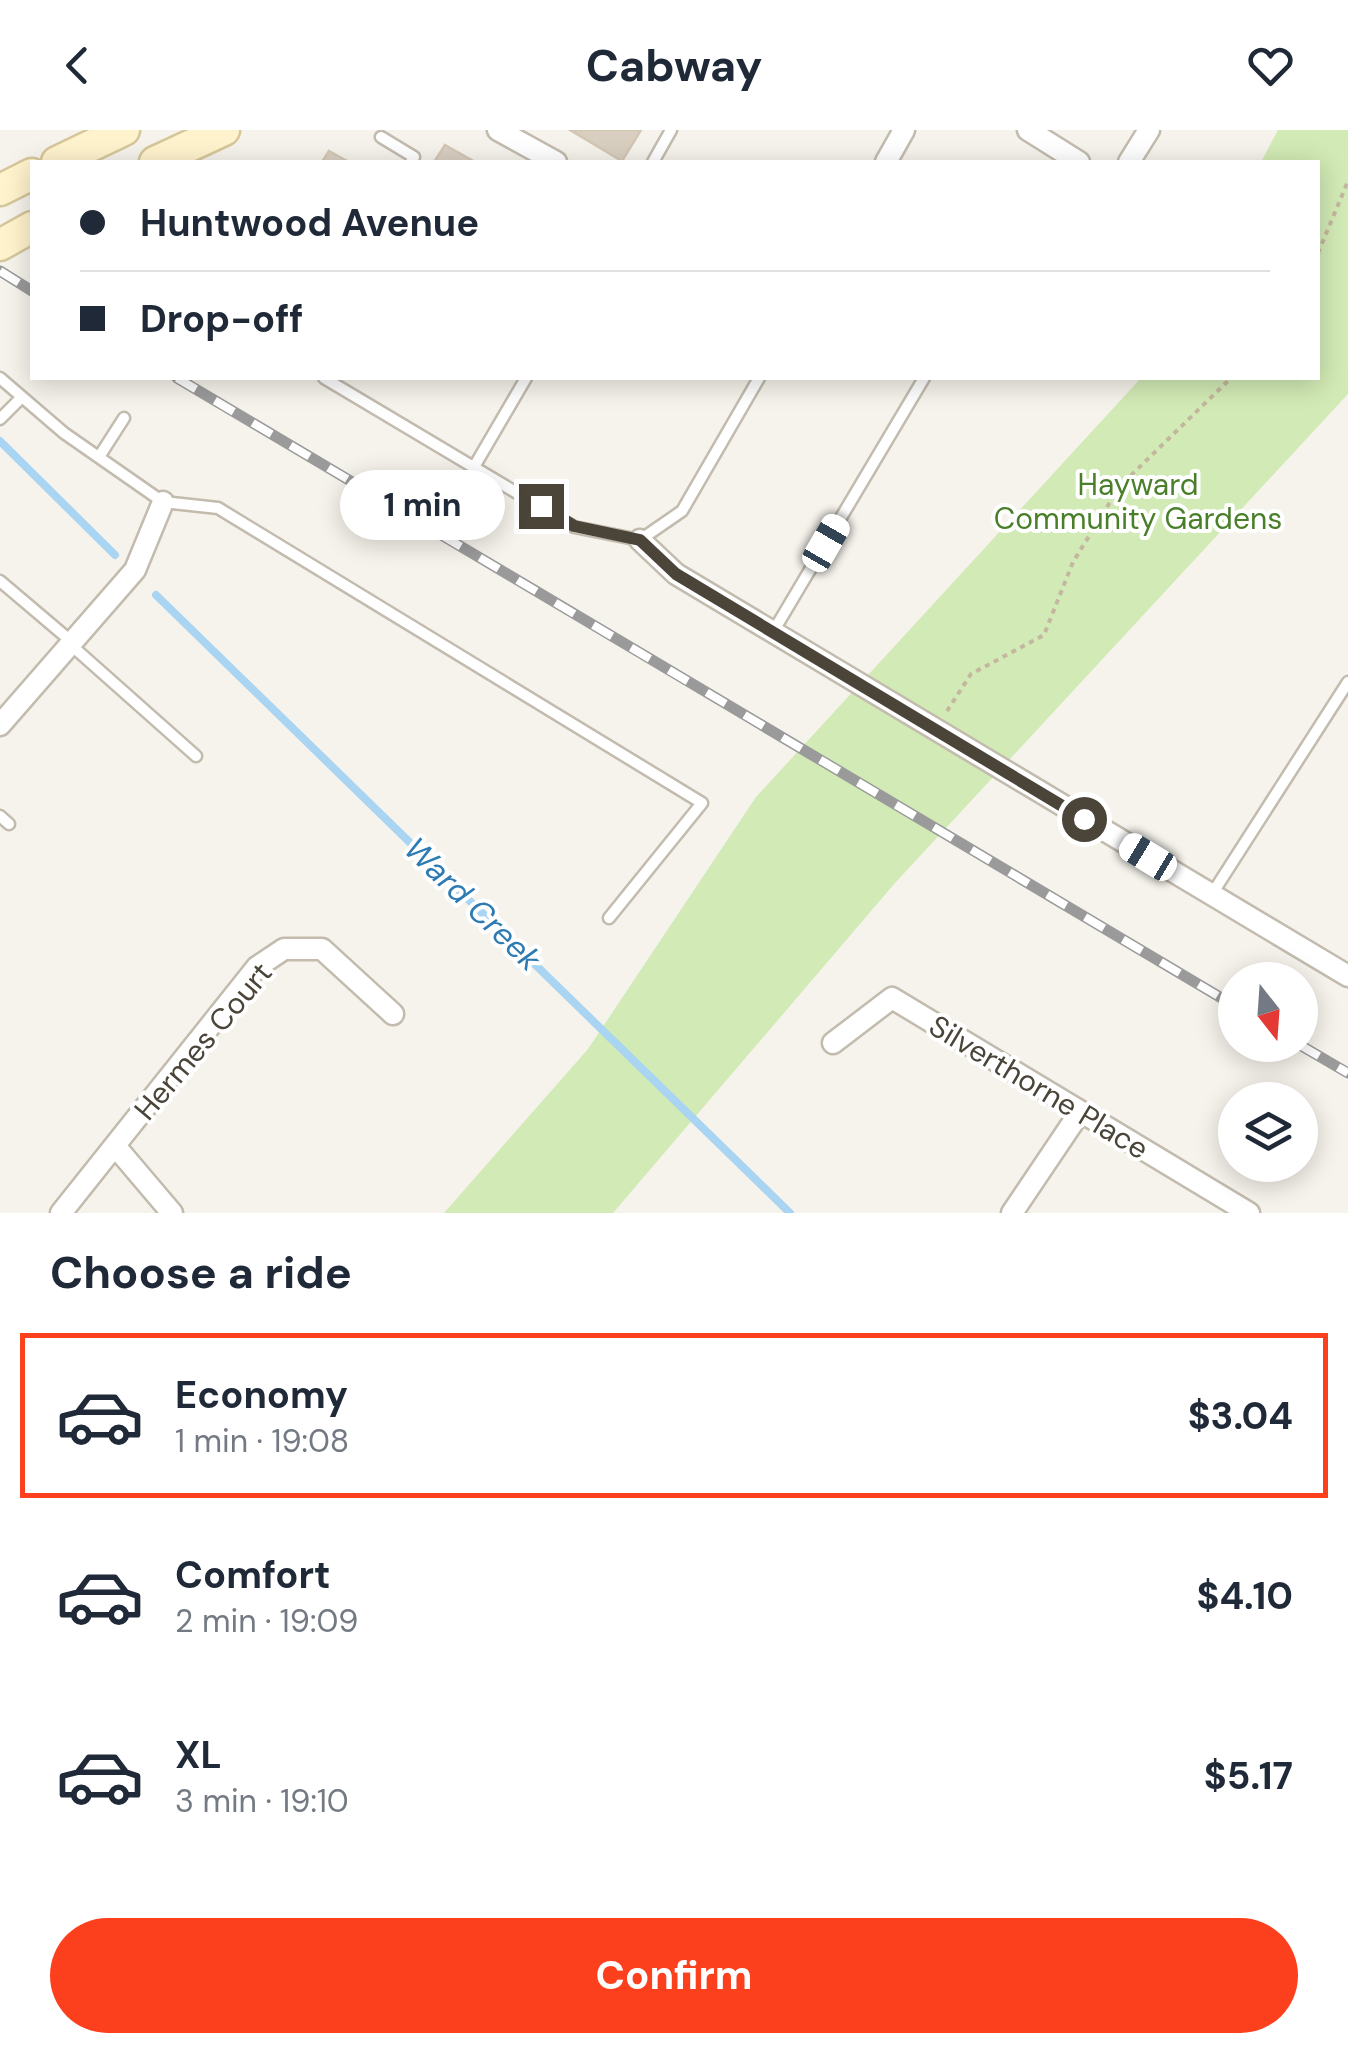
<!DOCTYPE html>
<html lang="en">
<head>
<meta charset="utf-8">
<style>
	:root { --surface:#fff; --page:#f2f2f3; --text:#1f2937; --muted:#747a83; --line:#e0e1e3; --accent:#fc3f1d }
	body { margin:0; font-family:"DM Sans",sans-serif; background:var(--page); color:var(--text); height:100vh; display:flex; flex-direction:column; font-size:38px; white-space:nowrap }
	* { box-sizing:border-box; margin:0 }
	p { font-size:32px; color:var(--muted) }
	.icon { flex:none; width:55px; height:55px; fill:none; stroke:currentColor; stroke-width:2; stroke-linecap:round; stroke-linejoin:round }
	.map { position:relative; height:1083px; overflow:hidden }
	.side { display:flex; flex-direction:column; background:var(--surface); flex:1 }
	.side>* { flex:none }
	.guide { position:absolute; left:30px; top:30px; width:1290px; height:220px; border-radius:0px; box-shadow:0 5px 25px #0003; display:grid; align-content:center; height:220px; padding:0 50px; background:var(--surface) }
	.needle { width:65px; rotate:163deg }
	.fabs { position:absolute; left:1218px; top:832px; display:grid; gap:20px }
	.fabs a { display:grid; place-items:center; width:100px; height:100px; border-radius:50%; background:var(--surface); box-shadow:0 5px 25px #0003; font-size:50px }
	.end { position:absolute; width:45px; height:45px; margin:-22px; border:12px solid #4b4439; background:#fff; box-shadow:0 0 0 5px #fff }
	.from { border-radius:50% }
	.bubble { position:absolute; height:70px; border-radius:35px; background:var(--surface); box-shadow:0 5px 25px #0003; font-size:32px; font-weight:700; line-height:70px; text-align:center }
	.car { position:absolute; width:30px; height:60px; margin:-30px -15px; border-radius:12px; box-shadow:0 0 8px 2px #0007; background:linear-gradient(#fff 24%,#345 0 40%,#fff 0 76%,#345 0 86%,#fff 0) }
	.guide b { display:flex; align-items:center; gap:35px; height:95px; font-size:38px }
	.guide b+b { border-top:2px solid var(--line) }
	.guide i { width:25px; height:25px; background:var(--text) }
	ul { padding:0; list-style:none }
	li { display:flex; align-items:center; gap:30px; height:165px; margin:0 20px 15px; padding:0 30px; border:5px solid transparent; border-radius:0px }
	li div { flex:1 }
	li b { display:block; font-size:38px }
	li em { font-style:normal; font-weight:700 }
	li.current { border-color:var(--accent) }
	li>.icon { width:90px; height:90px; stroke-width:1.5 }
	h2 { padding:0 50px; font-size:45px; line-height:120px }
	.primary-button { display:flex; gap:20px; margin-top:auto; padding:20px 50px }
	.primary-button a { flex:1; height:115px; border-radius:60px; background:var(--accent); color:#fff; font-size:40px; font-weight:700; line-height:115px; text-align:center }
	header { display:flex; justify-content:space-between; align-items:center; height:130px; padding:0 50px; background:var(--surface); font-size:45px; font-weight:700 }
	.map>svg:first-child { display:block }
	.green { fill:#d2eab5 }
	.lines { fill:none; stroke-linecap:round; stroke-linejoin:round }
	.stream { stroke:#a9d4f2; stroke-width:8 }
	.building { fill:#d8cfc1; stroke:#d3c7b4; stroke-width:2.5 }
	.service-casing { stroke:#c2bbae; stroke-width:15 }
	.minor-casing { stroke:#c2bbae; stroke-width:25 }
	.secondary-casing { stroke:#d6c79b; stroke-width:35 }
	.path { stroke:#c4b79f; stroke-width:4; stroke-dasharray:5 5; stroke-linecap:butt }
	.service { stroke:#fff; stroke-width:10 }
	.minor { stroke:#fff; stroke-width:20 }
	.secondary { stroke:#fff3cd; stroke-width:30 }
	.rail-casing { stroke:#9a9a9a; stroke-width:11 }
	.rail { stroke:#fff; stroke-width:8; stroke-dasharray:22; stroke-linecap:butt }
	.route { stroke:#4b4439; stroke-width:12 }
	.labels { text-anchor:middle; dominant-baseline:central; stroke-width:8; stroke-linejoin:round; paint-order:stroke }
	.park-label { font-size:30px; fill:#4a7f2a; stroke:#fff }
	.street-label { font-size:30px; fill:#4b4439; stroke:#fff }
	.water-label { font-size:32px; font-style:italic; fill:#2e7ab2; stroke:#fff }
</style>
</head>
<body>
<header><svg class="icon" aria-label="back" viewBox="0 0 24 24"><path d="M15 5l-7 7 7 7"/></svg>Cabway<svg class="icon" aria-label="heart" viewBox="0 0 24 24"><path d="M12 20l-8-8c-3-5 5-10 8-4 3-6 11-1 8 4z"/></svg></header>
<div class="map">
<svg width="1348" height="1083" viewBox="0 0 1348 1083">
	<rect width="100%" height="100%" fill="#f6f3ec"/>
	<!-- green -->
	<path class="green" d="M1278,0H1348V264L895,753L613,1083H444L588,919L756,667L1141,248H1318V32H1261Z"/>
	<g class="lines">
		<!-- stream -->
		<path class="stream" d="M0,311L115,425
			M156,465L790,1083"/>
	</g>
	<!-- building -->
	<path class="building" d="M570,0H641L622,31Z
		M445,15L475,32H434Z
		M329,21L349,32H322Z"/>
	<g class="lines">
		<!-- service casing -->
		<g class="service-casing">
			<path id="service" d="M381,7L414,27L411,32
				M653,32L671,0
				M0,248L64,303L163,372L218,378L702,673L609,788
				M324,248L574,397L640,410L682,381L759,248
				M0,289L22,267
				M99,327L124,288
				M474,337L526,248
				M0,451L72,512
				M773,502L924,248
				M71,515L196,626
				M0,686L9,694
				M1212,764L1348,552"/>
		</g>
		<!-- minor casing -->
		<g class="minor-casing">
			<path id="minor" d="M498,0L556,32
				M1028,0L1079,32
				M886,32L904,0
				M1129,32L1149,0
				M640,410L676,444L1348,846
				M0,595L135,440L163,372
				M833,913L892,868L1249,1083
				M116,1017L172,1083
				M61,1083L257,837L284,819H322L393,884
				M1012,1083L1080,982"/>
		</g>
		<!-- secondary casing -->
		<g class="secondary-casing">
			<path id="secondary" d="M57,32L124,0
				M155,32L224,0
				M0,60L32,44
				M0,115L32,97"/>
		</g>
		<!-- path -->
		<path class="path" d="M1318,123L1348,51
			M947,581L971,544L1044,505L1073,432L1120,356L1231,248"/>
		<!-- service -->
		<use href="#service" class="service"/>
		<!-- minor -->
		<use href="#minor" class="minor"/>
		<!-- secondary -->
		<use href="#secondary" class="secondary"/>
		<!-- rail casing -->
		<g class="rail-casing">
			<path id="rail" d="M0,141L32,161
				M177,248L1235,876
				M1300,915L1348,943"/>
		</g>
		<!-- rail -->
		<use href="#rail" class="rail"/>
	</g>
	<g class="lines">
		<!-- route -->
		<path class="route" d="M541,376L574,396L640,410L676,444L1084,689"/>
	</g>
	<g class="labels">
		<!-- park labels -->
		<g class="park-label">
			<text x="1138" y="354">Hayward<tspan x="1138" dy="34">Community Gardens</tspan></text>
		</g>
		<!-- street labels -->
		<g class="street-label">
			<text transform="translate(203 911) rotate(-50)">Hermes Court</text>
			<text transform="translate(1039 957) rotate(31)">Silverthorne Place</text>
		</g>
		<!-- water labels -->
		<g class="water-label">
			<text transform="translate(473 774) rotate(44)">Ward Creek</text>
		</g>
	</g>
</svg>
<div class="fabs">
<a><svg class="needle" viewBox="-14 -14 28 28"><path d="M0-13l5 13h-10z" fill="#e53935"/><path d="M0 13l5-13h-10z" fill="#747a83"/></svg></a>
<a><svg class="icon" aria-label="layers" viewBox="0 0 24 24"><path d="M12 4l9 5-9 5-9-5zM3 14l9 5 9-5"/></svg></a>
</div>
<i class="end from" style="left:1084px;top:689px"></i>
<i class="end" style="left:541px;top:376px"></i>
<div class="bubble" style="left:340px;top:340px;width:165px">1 min</div>
<i class="car" style="left:826px;top:413px;rotate:30deg"></i>
<i class="car" style="left:1148px;top:727px;rotate:301deg"></i>
<div class="guide">
<b><i class="from"></i>Huntwood Avenue</b>
<b><i></i>Drop-off</b>
</div>
</div>
<section class="side">
<h2>Choose a ride</h2>
<ul>
<li class="current"><svg class="icon" aria-label="car" viewBox="0 0 24 24"><path d="M5 17H2v-5l4-1 3-4h7l3 4 3 1v5h-3M9 17h6M6 11h13"/><circle cx="7" cy="17" r="2"/><circle cx="17" cy="17" r="2"/></svg><div><b>Economy</b><p>1 min · 19:08</p></div><em>$3.04</em></li>
<li><svg class="icon" aria-label="car" viewBox="0 0 24 24"><path d="M5 17H2v-5l4-1 3-4h7l3 4 3 1v5h-3M9 17h6M6 11h13"/><circle cx="7" cy="17" r="2"/><circle cx="17" cy="17" r="2"/></svg><div><b>Comfort</b><p>2 min · 19:09</p></div><em>$4.10</em></li>
<li><svg class="icon" aria-label="car" viewBox="0 0 24 24"><path d="M5 17H2v-5l4-1 3-4h7l3 4 3 1v5h-3M9 17h6M6 11h13"/><circle cx="7" cy="17" r="2"/><circle cx="17" cy="17" r="2"/></svg><div><b>XL</b><p>3 min · 19:10</p></div><em>$5.17</em></li>
</ul>
<div class="primary-button"><a>Confirm</a></div>
</section>
</body>
</html>
